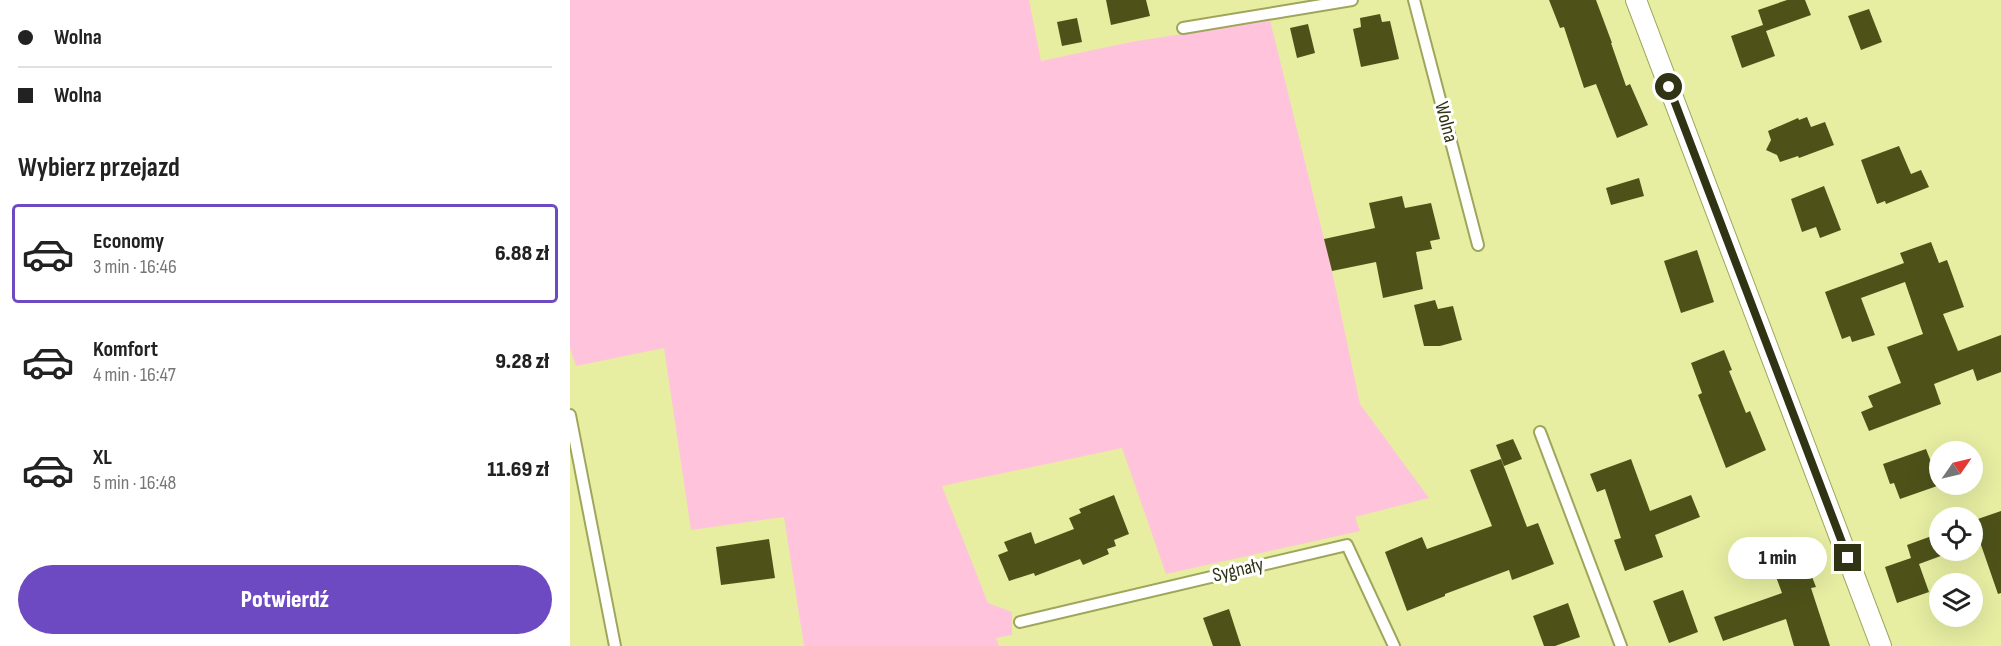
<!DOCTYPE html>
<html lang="pl">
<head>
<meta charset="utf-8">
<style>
	:root { --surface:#fff; --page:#f6f6f6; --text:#222; --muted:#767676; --line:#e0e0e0; --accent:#6e4ac2 }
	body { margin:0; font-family:"Sofia Sans Condensed",sans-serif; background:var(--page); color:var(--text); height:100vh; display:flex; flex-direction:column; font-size:22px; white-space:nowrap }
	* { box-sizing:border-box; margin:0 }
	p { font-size:20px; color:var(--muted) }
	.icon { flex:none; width:33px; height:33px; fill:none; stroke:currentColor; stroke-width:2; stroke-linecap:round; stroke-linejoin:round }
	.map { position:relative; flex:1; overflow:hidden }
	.details { display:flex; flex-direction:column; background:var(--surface); width:570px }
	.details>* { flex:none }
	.guide { display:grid; align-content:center; height:132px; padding:0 18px; background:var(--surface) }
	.needle { width:39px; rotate:56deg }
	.controls { position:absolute; left:1359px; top:441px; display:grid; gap:12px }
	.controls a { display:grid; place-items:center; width:54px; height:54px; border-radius:50%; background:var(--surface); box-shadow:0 6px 24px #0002; font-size:30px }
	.end { position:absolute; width:27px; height:27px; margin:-14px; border:8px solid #303314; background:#fff; box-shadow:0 0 0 3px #fff }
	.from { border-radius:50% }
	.bubble { position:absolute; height:42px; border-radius:21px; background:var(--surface); box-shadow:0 6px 24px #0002; font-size:20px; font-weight:800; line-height:42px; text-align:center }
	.guide b { display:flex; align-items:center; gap:21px; height:57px; font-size:22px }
	.guide b+b { border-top:2px solid var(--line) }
	.guide i { width:15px; height:15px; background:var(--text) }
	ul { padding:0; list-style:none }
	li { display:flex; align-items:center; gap:18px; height:99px; margin:0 12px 9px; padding:0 6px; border:3px solid transparent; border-radius:6px }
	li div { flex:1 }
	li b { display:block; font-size:22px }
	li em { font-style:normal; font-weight:800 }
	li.active { border-color:var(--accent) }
	li>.icon { width:54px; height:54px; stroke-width:1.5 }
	h2 { padding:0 18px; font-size:27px; line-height:72px }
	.primary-button { display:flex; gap:12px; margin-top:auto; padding:12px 18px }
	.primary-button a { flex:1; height:69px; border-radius:36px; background:var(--accent); color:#fff; font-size:24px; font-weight:800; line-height:69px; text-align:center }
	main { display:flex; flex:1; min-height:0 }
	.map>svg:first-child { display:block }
	.green { fill:#ffc4dc }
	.building { fill:#4e5219 }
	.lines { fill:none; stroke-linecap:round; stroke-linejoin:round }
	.lane-casing { stroke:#9fa65c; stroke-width:14 }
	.street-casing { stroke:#9fa65c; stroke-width:22 }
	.lane { stroke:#fff; stroke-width:10 }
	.street { stroke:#fff; stroke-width:20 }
	.route { stroke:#303314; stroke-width:8 }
	.labels { text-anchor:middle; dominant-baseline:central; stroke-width:6; stroke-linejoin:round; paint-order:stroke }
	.street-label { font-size:20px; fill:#303314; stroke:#fff }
</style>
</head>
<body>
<main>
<section class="details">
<div class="guide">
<b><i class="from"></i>Wolna</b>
<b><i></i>Wolna</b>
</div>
<h2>Wybierz przejazd</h2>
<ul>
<li class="active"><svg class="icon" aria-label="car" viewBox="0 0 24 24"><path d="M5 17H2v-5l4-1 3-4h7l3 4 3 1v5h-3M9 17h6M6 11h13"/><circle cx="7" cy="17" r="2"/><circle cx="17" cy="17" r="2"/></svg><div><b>Economy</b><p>3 min · 16:46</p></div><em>6.88 zł</em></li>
<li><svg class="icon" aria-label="car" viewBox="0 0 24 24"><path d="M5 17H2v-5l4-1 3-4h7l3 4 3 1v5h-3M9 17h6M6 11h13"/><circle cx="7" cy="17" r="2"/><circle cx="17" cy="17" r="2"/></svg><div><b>Komfort</b><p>4 min · 16:47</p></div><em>9.28 zł</em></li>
<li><svg class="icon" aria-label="car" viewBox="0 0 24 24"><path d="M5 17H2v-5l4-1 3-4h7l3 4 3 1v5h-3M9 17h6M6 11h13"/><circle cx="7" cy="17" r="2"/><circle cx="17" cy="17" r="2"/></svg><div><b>XL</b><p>5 min · 16:48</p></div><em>11.69 zł</em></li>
</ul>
<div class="primary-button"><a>Potwierdź</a></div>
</section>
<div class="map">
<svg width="1431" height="646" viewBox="0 0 1431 646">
	<rect width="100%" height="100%" fill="#e7eea2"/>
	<!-- green -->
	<path class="green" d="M0,0H459L471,61L561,42L700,20L762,271L790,404L859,498L785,517L790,531L596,574L552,448L372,486L418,603L442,612V635L426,638L429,646H234L214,517L121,530L94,348L6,366L0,348Z"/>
	<!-- building -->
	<path class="building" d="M536,0H576L580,16L541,25Z
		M979,0H1026L1042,43H1041L1056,86L1060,84L1078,125L1047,138L1026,84L1014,88L994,27L990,28Z
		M1217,0H1235L1241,15L1196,31L1205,56L1172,68L1161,36L1193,25L1188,10Z
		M1299,9L1312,42L1291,50L1278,16Z
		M810,14L812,22L820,21L829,59L791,67L783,29L791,27L790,18Z
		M507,18L512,42L492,46L487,22Z
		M738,24L745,53L727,58L720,28Z
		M1237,117L1241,127L1255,122L1264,145L1229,158L1228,156L1210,162L1207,155L1196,150L1201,140L1198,131L1228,118L1229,120Z
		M1329,146L1341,174L1351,170L1359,187L1316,204L1315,201L1307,204L1291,160Z
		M1069,178L1074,196L1041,205L1036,188Z
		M1254,186L1271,230L1250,238L1246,227L1232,232L1221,199Z
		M832,196L835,208L861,203L870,239L860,241L862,249L846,252L853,289L813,298L806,262L762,271L754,239L805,228L799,203Z
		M1361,242L1369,263L1377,260L1394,307L1373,314L1388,351L1431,335V372L1407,381L1403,369L1364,384L1371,404L1299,431L1291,412L1303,407L1298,396L1331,383L1317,347L1353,334L1335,282L1291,298L1305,335L1282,342L1280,336L1272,339L1255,292L1334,263L1330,253Z
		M1127,250L1144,302L1111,313L1094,261Z
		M865,300L868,309L883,306L892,340L870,346H854L844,305Z
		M1154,350L1162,370L1159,371L1176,413L1180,411L1196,450L1156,468L1128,395L1132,393L1121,363Z
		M943,439L952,459L934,466L926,445Z
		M1356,449L1370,485L1330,499L1324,483L1320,484L1313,464Z
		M931,459L957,527L968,523L984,564L942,580L939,570L875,594V596L837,611L815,552L852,537L857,549L922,526L900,470Z
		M1061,459L1080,511L1121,495L1130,517L1085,535L1093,557L1055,571L1044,540L1051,538L1035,489L1027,492L1020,474Z
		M544,495L559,534L544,540L546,546L537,549L539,554L513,565L510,559L465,576L464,573L439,581L428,555L438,551L434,542L461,532L465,544L504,529L499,518L511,513L509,509Z
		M1431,511V593L1428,594L1410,542L1402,545V521Z
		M1370,533V550H1387L1349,564L1359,592L1327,603L1315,567L1341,558L1337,545Z
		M199,539L205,578L151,585L146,547Z
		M1233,554L1246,587L1241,588L1260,646H1224L1216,619L1153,641L1144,617L1212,593L1202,566Z
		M1113,590L1128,632L1099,643L1083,601Z
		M998,603L1010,637L985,646H974L963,616Z
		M659,609L671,646H643L633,618Z"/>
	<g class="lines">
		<!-- lane casing -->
		<g class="lane-casing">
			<path id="lane" d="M844,0L908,245
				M613,28L782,0
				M0,415L45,646
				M970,432L1051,646
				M450,622L777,545L824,646"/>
		</g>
		<!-- street casing -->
		<g class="street-casing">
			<path id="street" d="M1066,0L1311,646"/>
		</g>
		<!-- lane -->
		<use href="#lane" class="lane"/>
		<!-- street -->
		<use href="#street" class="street"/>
	</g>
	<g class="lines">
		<!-- route -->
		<path class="route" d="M1099,87L1278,558"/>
	</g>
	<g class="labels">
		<!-- street labels -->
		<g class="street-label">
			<text transform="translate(876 122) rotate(75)">Wolna</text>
			<text transform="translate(668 570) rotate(-13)">Sygnały</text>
		</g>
	</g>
</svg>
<div class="controls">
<a><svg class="needle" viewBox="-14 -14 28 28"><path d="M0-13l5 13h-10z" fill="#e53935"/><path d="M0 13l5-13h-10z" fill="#767676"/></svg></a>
<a><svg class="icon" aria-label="locate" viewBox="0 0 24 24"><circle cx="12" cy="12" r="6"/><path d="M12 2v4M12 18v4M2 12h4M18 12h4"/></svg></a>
<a><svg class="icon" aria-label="layers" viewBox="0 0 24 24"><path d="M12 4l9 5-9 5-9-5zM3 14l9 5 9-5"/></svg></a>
</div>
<i class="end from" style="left:1099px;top:87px"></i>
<i class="end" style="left:1278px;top:558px"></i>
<div class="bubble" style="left:1158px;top:537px;width:99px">1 min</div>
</div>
</main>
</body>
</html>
